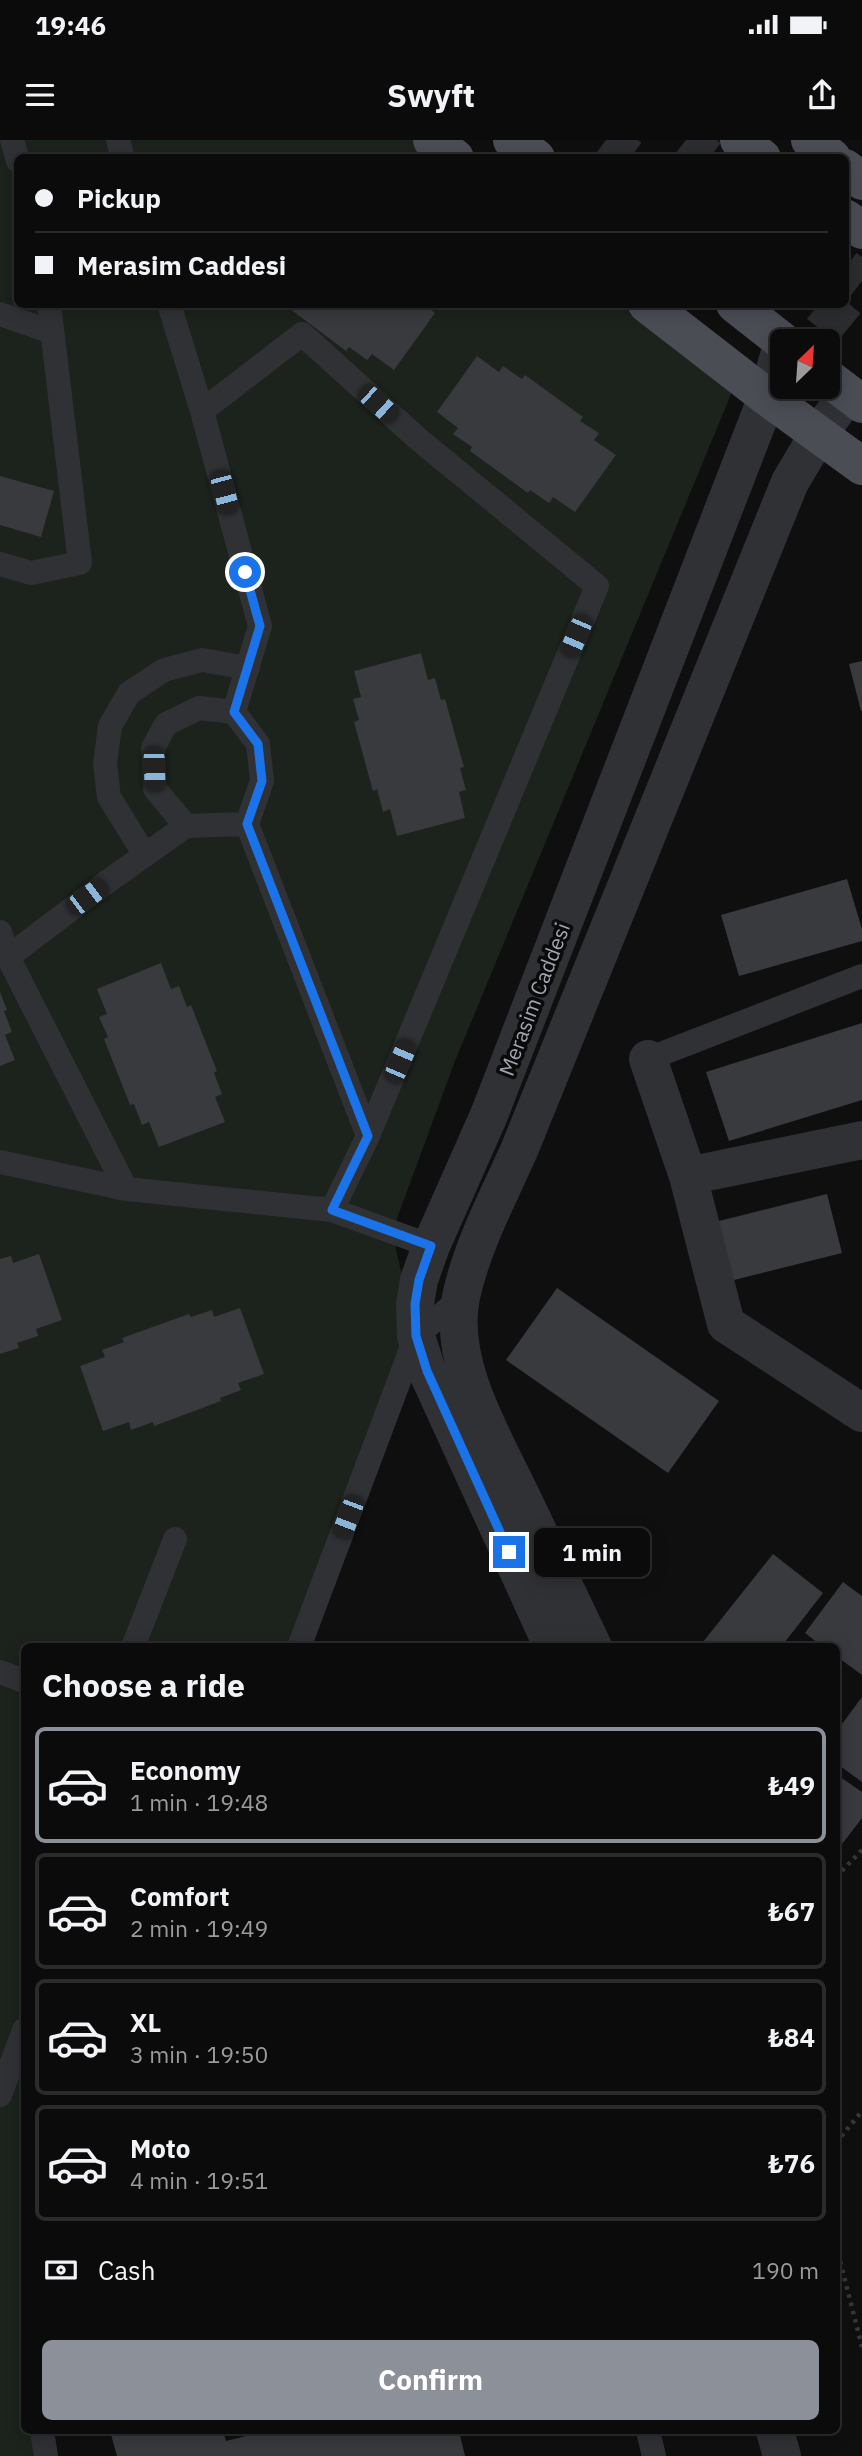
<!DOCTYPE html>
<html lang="en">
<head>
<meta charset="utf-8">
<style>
	:root { --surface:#0b0b0c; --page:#19191a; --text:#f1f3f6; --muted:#9a9b9d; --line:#2b2b2d; --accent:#8c9099 }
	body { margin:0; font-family:"IBM Plex Sans",sans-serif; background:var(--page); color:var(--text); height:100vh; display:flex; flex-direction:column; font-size:26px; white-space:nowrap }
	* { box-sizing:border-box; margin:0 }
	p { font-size:23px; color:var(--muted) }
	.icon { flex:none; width:38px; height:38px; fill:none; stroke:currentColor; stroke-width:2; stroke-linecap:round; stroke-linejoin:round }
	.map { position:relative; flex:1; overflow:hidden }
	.details { position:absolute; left:21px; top:1503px; width:819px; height:791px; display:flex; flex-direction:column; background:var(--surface); border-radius:10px; box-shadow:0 4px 18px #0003,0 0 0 2px var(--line) }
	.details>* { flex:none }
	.top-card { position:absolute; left:14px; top:14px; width:835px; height:154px; border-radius:10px; box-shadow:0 4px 18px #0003,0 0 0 2px var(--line); display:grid; align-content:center; height:154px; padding:0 21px; background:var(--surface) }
	.needle { width:46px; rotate:25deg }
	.fabs { position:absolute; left:770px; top:189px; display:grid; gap:14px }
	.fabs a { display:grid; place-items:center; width:70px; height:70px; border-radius:10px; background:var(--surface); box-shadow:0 4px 18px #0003,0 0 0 2px var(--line); font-size:35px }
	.end { position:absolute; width:32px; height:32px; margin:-16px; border:9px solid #1a73e8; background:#fff; box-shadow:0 0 0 4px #fff }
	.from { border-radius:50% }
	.bubble { position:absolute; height:49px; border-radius:10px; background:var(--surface); box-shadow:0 4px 18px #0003,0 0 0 2px var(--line); font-size:23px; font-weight:700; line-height:49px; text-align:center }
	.car { position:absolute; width:21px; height:42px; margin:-21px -10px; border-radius:9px; box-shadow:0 0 5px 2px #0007; background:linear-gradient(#222 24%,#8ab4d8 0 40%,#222 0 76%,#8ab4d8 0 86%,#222 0) }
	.top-card b { display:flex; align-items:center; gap:24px; height:66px; font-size:26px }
	.top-card b+b { border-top:2px solid var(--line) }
	.top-card i { width:18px; height:18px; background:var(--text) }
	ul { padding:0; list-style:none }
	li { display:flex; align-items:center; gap:21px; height:116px; margin:0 14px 10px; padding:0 7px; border:4px solid var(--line); border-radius:10px }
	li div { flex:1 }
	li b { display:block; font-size:26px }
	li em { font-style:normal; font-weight:700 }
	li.selected { border-color:var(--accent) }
	li>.icon { width:63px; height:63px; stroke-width:1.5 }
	h2 { padding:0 21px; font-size:32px; line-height:84px }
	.pay { display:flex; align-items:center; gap:18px; height:77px; padding:0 21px; font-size:26px }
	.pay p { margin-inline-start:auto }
	.button { display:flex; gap:14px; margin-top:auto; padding:14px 21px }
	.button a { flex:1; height:80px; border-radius:10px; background:var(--accent); color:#fff; font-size:28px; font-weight:700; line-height:80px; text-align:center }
	.status { display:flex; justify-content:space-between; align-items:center; height:49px; padding:0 35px; background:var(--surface); direction:ltr }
	.status svg { height:19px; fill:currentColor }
	header { display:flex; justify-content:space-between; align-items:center; height:91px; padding:0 21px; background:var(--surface); font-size:32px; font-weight:700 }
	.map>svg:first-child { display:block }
	.green { fill:#1b231c }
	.building { fill:#383a3e }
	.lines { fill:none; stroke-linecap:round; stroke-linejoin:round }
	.primary-tunnel { stroke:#2c2d30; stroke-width:38; stroke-dasharray:38 19; stroke-linecap:butt }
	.path { stroke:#36373c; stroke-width:4.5; stroke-dasharray:3.5 5; stroke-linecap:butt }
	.lane { stroke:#303135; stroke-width:24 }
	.street { stroke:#303135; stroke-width:38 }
	.primary { stroke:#4b4d55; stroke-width:38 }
	.route { stroke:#1a73e8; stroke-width:9 }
	.labels { text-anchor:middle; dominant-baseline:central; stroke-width:7; stroke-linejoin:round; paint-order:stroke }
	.street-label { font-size:21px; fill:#9fa5b2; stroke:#0a0a0b }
</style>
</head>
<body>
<div class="status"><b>19:46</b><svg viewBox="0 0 49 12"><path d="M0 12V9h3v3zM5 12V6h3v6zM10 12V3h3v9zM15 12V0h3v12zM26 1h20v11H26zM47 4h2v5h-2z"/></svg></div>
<header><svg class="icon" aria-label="menu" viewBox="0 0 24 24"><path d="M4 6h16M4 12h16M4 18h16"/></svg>Swyft<svg class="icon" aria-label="share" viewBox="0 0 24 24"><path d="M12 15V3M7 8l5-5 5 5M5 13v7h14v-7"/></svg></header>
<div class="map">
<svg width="862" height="2316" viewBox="0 0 862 2316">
	<rect width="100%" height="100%" fill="#0f0f10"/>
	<!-- green -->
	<path class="green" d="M0,0H432L455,17L18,18V164L647,165L739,235L455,921L392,1092L416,1196L299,1507H24V2291H51L57,2316H0Z"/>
	<!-- building -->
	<path class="building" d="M292,164H423L435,173L394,230L372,214L367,220L349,207L346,211L289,168Z
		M477,216L499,232L503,226L522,239L525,235L583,277L580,281L599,293L594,300L616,315L575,372L553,357L549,363L530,350L528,353L470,311L472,307L453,294L458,288L437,272Z
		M0,336L54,351L41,397L0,385Z
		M421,513L428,540L435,538L441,560L445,559L464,627L460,628L466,650L459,652L465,678L397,696L390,669L383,672L377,649L373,651L354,582L359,580L353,559L361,557L354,531Z
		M862,521V571H861L849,524Z
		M847,739L862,789V801L739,836L721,775Z
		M161,823L171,849L179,846L187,867L191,865L217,931L214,933L222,954L215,957L225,982L159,1007L149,982L142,985L134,964L130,965L104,899L108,897L99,877L107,874L97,849Z
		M0,852L7,870L4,871L12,892L5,895L15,920L0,926Z
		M862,883V960L729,1001L706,932Z
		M827,1054L842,1113L730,1141L715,1082Z
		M39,1114L62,1180L36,1189L38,1196L17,1203L19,1208L0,1214V1119L11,1116L13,1123Z
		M557,1148L719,1261L668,1333L506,1220Z
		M240,1168L264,1234L238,1243L241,1250L220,1258L221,1261L154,1286L153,1282L131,1290L129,1282L103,1291L80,1226L105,1217L102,1210L124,1202L122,1198L189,1174L191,1177L212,1170L214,1177Z
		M773,1414L823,1453L781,1507H699Z
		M843,1442L862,1456V1535L836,1516V1507H823L805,1493Z
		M862,1557V1642L836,1623V1592Z
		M836,1634L862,1652V1678L836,1712Z
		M110,2291H223L226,2301L266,2291H459L465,2316H117Z"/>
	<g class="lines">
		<!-- primary-tunnel -->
		<path class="primary-tunnel" d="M606,0L630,18
			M686,0L709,18
			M845,128L862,141
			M819,164L862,199"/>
		<!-- path -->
		<path class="path" d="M836,1737L862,1710
			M836,2003L862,1971
			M836,2105L862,2207"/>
		<!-- lane -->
		<path class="lane" d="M12,0L18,21
			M118,0L123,18
			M0,174L52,192
			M202,271L260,486L234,572
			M0,424L31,433L80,423L49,164
			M186,686L247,684
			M145,715L109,657L105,623L110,586L129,553L164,530L202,520L248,528
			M0,792L8,817L107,742L186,686L155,649L153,608L166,584L199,568L234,572L258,604L262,641L247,684L368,996
			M8,817L126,1049
			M648,919L862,836
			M0,1022L126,1049L332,1070L368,996L597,446L417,298L302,194L202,271L169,164
			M332,1070L431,1106
			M133,1507L175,1399
			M299,1507L416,1196L461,1158
			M0,1532L24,1541
			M0,1955L24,1890
			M42,2291L46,2316
			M648,2291L654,2316"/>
		<!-- street -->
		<path class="street" d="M648,919L688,1036L726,1184L862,1273
			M688,1036L862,1000
			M553,1507L427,1231L416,1196L415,1164L419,1140L431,1106L489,975L767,257L782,205
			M593,1507C570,1459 547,1410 524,1362C496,1302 447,1225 461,1157C472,1105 499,1056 520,1008L790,342L818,295L848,254
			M775,2291L782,2316"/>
		<!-- primary -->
		<path class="primary" d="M432,0L455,18
			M512,0L536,18
			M739,0L762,18
			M810,0L832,18
			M845,28L862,41
			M845,78L862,90
			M647,164L767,257L862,326
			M735,164L782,201
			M828,238L862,264"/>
	</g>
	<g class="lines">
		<!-- route -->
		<path class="route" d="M245,432L260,486L234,572L258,604L262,641L247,684L368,996L332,1070L431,1106L419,1140L415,1164L416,1196L427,1231L509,1412"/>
	</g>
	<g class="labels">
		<!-- street labels -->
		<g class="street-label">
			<text transform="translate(534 859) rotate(-69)">Merasim Caddesi</text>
		</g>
	</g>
</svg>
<div class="fabs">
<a><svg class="needle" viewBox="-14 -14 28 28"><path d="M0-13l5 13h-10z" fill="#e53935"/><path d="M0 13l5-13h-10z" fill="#9a9b9d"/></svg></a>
</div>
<i class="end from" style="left:245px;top:432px"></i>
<i class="end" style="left:509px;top:1412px"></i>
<div class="bubble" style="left:534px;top:1388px;width:116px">1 min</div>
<i class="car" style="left:378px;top:264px;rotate:132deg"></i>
<i class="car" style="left:224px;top:352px;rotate:165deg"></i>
<i class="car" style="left:576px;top:496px;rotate:203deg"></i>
<i class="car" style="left:154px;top:629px;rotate:178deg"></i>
<i class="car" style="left:87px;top:757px;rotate:53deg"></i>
<i class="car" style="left:400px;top:921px;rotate:23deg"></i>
<i class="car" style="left:348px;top:1377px;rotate:201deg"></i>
<div class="top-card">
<b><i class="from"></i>Pickup</b>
<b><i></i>Merasim Caddesi</b>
</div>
<section class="details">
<h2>Choose a ride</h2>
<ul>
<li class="selected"><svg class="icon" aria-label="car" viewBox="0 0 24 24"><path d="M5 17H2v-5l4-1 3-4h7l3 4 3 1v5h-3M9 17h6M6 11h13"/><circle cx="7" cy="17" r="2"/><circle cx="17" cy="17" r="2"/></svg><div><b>Economy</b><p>1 min · 19:48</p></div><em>₺49</em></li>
<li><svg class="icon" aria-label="car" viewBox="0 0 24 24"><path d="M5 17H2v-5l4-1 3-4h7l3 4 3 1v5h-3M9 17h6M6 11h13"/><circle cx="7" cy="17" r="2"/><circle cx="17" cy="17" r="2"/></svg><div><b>Comfort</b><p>2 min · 19:49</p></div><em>₺67</em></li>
<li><svg class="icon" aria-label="car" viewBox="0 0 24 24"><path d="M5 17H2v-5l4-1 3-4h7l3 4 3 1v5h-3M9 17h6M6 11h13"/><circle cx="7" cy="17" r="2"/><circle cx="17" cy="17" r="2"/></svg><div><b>XL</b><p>3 min · 19:50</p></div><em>₺84</em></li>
<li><svg class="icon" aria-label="car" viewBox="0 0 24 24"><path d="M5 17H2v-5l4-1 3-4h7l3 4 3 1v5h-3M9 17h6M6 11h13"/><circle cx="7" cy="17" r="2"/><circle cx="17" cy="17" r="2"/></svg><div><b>Moto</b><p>4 min · 19:51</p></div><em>₺76</em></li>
</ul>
<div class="pay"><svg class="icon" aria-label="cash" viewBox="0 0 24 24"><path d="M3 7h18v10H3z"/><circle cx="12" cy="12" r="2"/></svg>Cash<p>190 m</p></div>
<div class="button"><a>Confirm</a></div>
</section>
</div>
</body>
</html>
